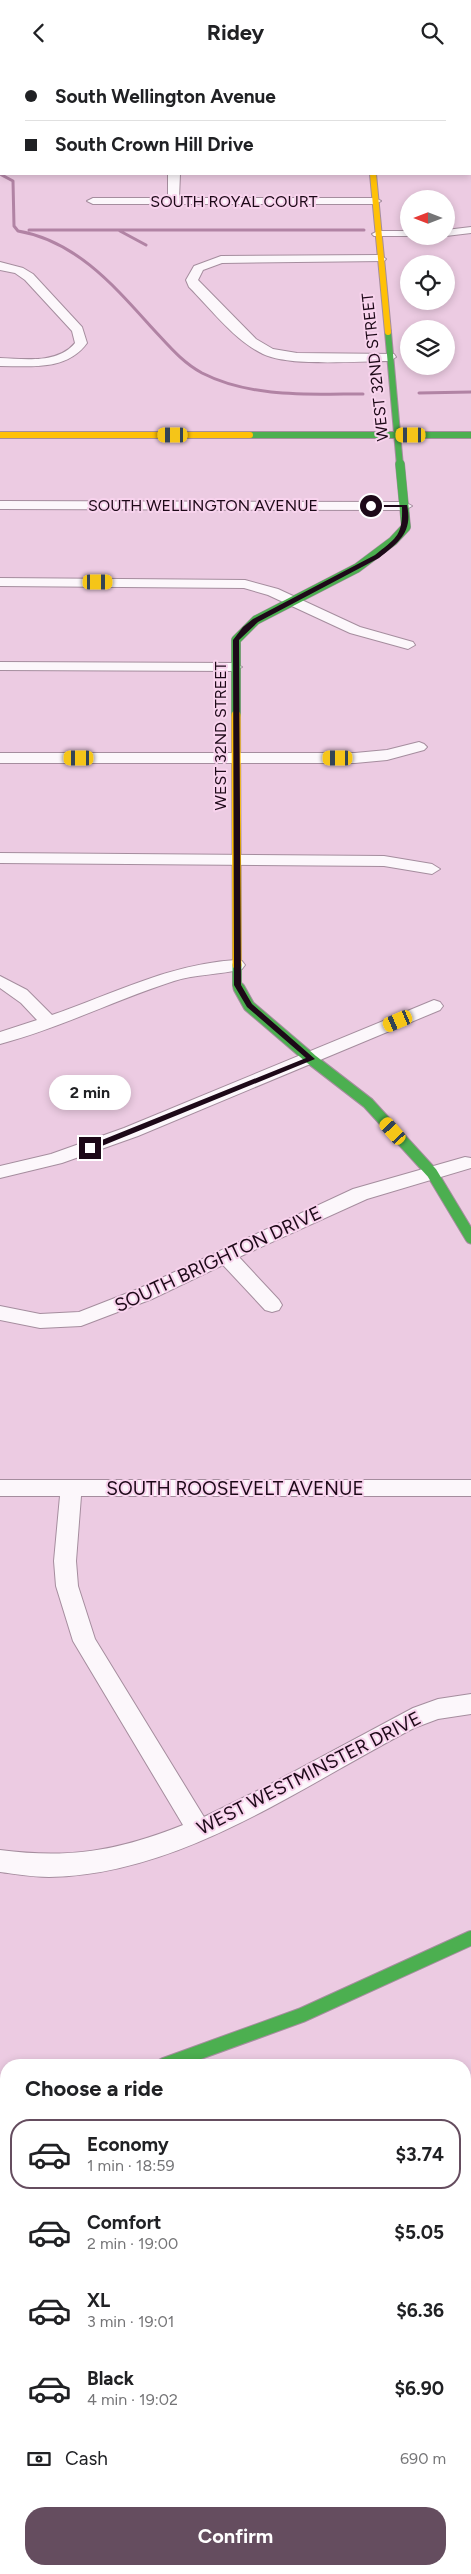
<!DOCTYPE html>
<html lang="en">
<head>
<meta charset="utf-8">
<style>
	:root { --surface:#fff; --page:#f2f2f2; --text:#202124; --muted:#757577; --line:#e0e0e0; --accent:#654d5f }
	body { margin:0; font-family:Figtree,sans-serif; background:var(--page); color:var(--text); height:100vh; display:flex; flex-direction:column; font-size:19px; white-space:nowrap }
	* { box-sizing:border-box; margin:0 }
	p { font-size:16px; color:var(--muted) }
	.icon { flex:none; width:28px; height:28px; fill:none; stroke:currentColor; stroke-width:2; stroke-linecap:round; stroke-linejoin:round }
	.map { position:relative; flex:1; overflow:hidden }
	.side { position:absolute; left:0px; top:1994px; width:471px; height:516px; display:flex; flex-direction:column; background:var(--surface); border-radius:20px 20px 0 0; box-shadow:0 2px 8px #0003 }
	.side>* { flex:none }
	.hud { position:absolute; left:0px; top:0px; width:471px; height:110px; box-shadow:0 2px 8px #0003; display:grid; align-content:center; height:110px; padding:0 25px; background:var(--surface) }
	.needle { width:32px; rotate:270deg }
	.fabs { position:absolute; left:400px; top:125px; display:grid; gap:10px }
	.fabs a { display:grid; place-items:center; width:55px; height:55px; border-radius:50%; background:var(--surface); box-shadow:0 2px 8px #0003; font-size:25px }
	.end { position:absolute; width:22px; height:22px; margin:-11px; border:6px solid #1d0918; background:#fff; box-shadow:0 0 0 2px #fff }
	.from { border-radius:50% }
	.bubble { position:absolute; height:35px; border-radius:18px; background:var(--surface); box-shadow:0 2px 8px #0003; font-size:16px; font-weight:700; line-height:35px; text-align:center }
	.car { position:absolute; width:15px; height:30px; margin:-15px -8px; border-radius:6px; box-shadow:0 0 4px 1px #0007; background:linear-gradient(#f5c518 24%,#345 0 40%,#f5c518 0 76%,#345 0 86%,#f5c518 0) }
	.hud b { display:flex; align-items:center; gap:18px; height:48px; font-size:19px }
	.hud b+b { border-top:1px solid var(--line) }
	.hud i { width:12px; height:12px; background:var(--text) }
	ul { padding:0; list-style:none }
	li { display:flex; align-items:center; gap:15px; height:70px; margin:0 10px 8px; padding:0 15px; border:2px solid transparent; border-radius:20px }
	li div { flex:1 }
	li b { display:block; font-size:19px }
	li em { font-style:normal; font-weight:700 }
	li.selected { border-color:var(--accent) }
	li>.icon { width:45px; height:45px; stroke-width:1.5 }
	h2 { padding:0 25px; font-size:22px; line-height:60px }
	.pay { display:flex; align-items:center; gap:12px; height:55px; padding:0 25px; font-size:19px }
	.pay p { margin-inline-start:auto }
	.primary-button { display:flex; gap:10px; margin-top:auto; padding:10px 25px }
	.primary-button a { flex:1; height:58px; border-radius:20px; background:var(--accent); color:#fff; font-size:20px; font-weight:700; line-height:58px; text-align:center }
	header { display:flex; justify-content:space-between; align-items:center; height:65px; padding:0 25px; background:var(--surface); font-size:22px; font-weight:700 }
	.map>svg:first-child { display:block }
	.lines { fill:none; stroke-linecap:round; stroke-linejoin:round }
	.stream { stroke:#b183a4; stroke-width:3 }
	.street-casing { stroke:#a58d9e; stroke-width:2 }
	.fast-far3-casing { stroke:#a58d9e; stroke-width:8 }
	.fast-far2-casing { stroke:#a58d9e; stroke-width:10 }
	.fast-far1-casing { stroke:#a58d9e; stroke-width:13 }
	.fast-casing { stroke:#a58d9e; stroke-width:16 }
	.slow-far2-casing { stroke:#a58d9e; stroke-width:8 }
	.slow-far1-casing { stroke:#a58d9e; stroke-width:10 }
	.slow-casing { stroke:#a58d9e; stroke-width:16 }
	.street { fill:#fcf7fb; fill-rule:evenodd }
	.fast-far3 { stroke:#4caf50; stroke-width:6 }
	.fast-far2 { stroke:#4caf50; stroke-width:9 }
	.fast-far1 { stroke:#4caf50; stroke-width:11 }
	.fast { stroke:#4caf50; stroke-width:14 }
	.slow-far2 { stroke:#ffc107; stroke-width:6 }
	.slow-far1 { stroke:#ffc107; stroke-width:9 }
	.slow { stroke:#ffc107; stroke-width:14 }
	.route { fill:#1d0918 }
	.labels { text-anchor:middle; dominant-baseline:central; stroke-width:4; stroke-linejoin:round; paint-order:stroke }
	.far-street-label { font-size:16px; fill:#1d0918; stroke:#f8d3ed }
	.street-label { font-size:19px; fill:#1d0918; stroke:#f8d3ed }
</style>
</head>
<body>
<header><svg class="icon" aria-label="back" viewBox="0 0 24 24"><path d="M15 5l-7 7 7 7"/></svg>Ridey<svg class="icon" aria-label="search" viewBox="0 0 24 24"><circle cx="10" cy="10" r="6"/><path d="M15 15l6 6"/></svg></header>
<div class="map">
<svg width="471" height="2509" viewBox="0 0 471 2509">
	<rect width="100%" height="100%" fill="#eccbe2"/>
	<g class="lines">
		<!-- stream -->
		<path class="stream" d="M0,109L13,116L14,161L18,166C77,176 116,223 154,265C169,281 182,297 202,308C251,333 310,329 363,329
			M29,165H364
			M120,166L146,180
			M419,328L471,327"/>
		<!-- street casing -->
		<g class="street-casing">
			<path id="street" d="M39,0H49V1H39Z
				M0,29H1V35H0Z
				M0,74H1V80H0Z
				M168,109H180L179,133H375L381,136L375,139H93L87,136L93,133H168Z
				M471,162V168L446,171H445L446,165Z
				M378,166H409V171H413H374L372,169Z
				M380,190L386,194L384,196L222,198L203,205L198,215L256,274L273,284L297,288L394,289L396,292L390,296C358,296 290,302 263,289C234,275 211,244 189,222L186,215L194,201L221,191Z
				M0,197L23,203L33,209L82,262L87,278C67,306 31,301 0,301V293C24,294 58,299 75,278L72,266L25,215L15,208L0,205Z
				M0,436L405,437L412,441L405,445L0,444Z
				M0,513L245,515L278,524L360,562L413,577L415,580L408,584L350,568L268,530L244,523L0,521Z
				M0,597L235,598L242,602L235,606L0,605Z
				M419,677L424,679L427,682L424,685L387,695L355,698H0V688H355L387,685Z
				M0,788L384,791L432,799L440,804L432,809L384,801L0,798Z
				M236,895L242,896L245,900L242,904C220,910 196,909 174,916C115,935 60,963 0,979V967L37,955L21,938L0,923V911L27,925L52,950C113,929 170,899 236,895Z
				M434,935L440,937L443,941L440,945L138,1071L62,1098L0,1113V1101L51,1089L124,1063Z
				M465,1092L471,1093V1103L367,1134L239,1192L279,1235L282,1240L279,1245L272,1247L265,1245L223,1200L152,1234L81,1261L40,1263L0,1255V1241L40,1249L79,1247L138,1224L353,1124Z
				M0,1415H471V1431H81L76,1496L78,1521L95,1574L204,1752L269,1720L413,1643L438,1634L471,1629V1649L438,1654L414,1663C300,1722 181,1810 49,1812C32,1812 16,1809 0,1807V1785C69,1794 118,1786 183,1760L73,1576L56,1521L54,1496L60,1431H0Z
				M471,2111V2137L465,2139V2113Z"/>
		</g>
		<!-- fast-far3 casing -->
		<g class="fast-far3-casing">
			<path id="fast-far3" d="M388,267L400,401
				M250,370H471"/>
		</g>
		<!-- fast-far2 casing -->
		<g class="fast-far2-casing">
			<path id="fast-far2" d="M236,650V575L256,555L357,503L393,476L406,462L400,399
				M237,900V920L240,925"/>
		</g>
		<!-- fast-far1 casing -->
		<g class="fast-far1-casing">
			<path id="fast-far1" d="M239,923L249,941L311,994L368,1038L432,1108L471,1173"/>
		</g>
		<!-- fast casing -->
		<g class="fast-casing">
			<path id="fast" d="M164,2000L302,1950L471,1873"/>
		</g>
		<!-- slow-far2 casing -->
		<g class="slow-far2-casing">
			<path id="slow-far2" d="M373,109L388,267
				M0,370H250"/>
		</g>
		<!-- slow-far1 casing -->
		<g class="slow-far1-casing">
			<path id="slow-far1" d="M236,650L237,900"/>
		</g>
		<!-- slow casing -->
		<g class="slow-casing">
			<path id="slow" d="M0,2059L6,2057"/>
		</g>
		<!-- street -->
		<use href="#street" class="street"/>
		<!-- fast-far3 -->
		<use href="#fast-far3" class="fast-far3"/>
		<!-- fast-far2 -->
		<use href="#fast-far2" class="fast-far2"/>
		<!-- fast-far1 -->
		<use href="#fast-far1" class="fast-far1"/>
		<!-- fast -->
		<use href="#fast" class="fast"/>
		<!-- slow-far2 -->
		<use href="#slow-far2" class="slow-far2"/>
		<!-- slow-far1 -->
		<use href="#slow-far1" class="slow-far1"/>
		<!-- slow -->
		<use href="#slow" class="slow"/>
	</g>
	<!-- route -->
	<path class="route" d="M369,440H407C413,467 399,477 379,493L258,557L239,575L241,920L252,939L315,994L92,1085H87V1081L306,993L247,942L234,920L233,575L243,562L253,554L375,490C396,473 403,471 402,442H371Z"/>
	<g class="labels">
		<!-- far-street labels -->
		<g class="far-street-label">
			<text x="234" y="136">SOUTH ROYAL COURT</text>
			<text transform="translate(375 302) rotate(-96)">WEST 32ND STREET</text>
			<text x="203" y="440">SOUTH WELLINGTON AVENUE</text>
			<text transform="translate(220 671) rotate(-90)">WEST 32ND STREET</text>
		</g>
		<!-- street labels -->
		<g class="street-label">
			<text transform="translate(218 1194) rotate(-25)">SOUTH BRIGHTON DRIVE</text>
			<text x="235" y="1423">SOUTH ROOSEVELT AVENUE</text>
			<text transform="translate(309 1708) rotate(-27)">WEST WESTMINSTER DRIVE</text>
		</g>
	</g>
</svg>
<div class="fabs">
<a><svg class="needle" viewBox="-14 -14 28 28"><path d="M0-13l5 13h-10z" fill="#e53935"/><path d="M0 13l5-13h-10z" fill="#757577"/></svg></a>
<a><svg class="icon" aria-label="locate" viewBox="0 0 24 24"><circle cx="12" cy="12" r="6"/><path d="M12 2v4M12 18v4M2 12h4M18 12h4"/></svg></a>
<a><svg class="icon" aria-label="layers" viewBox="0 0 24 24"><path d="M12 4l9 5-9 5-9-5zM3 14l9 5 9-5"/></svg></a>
</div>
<i class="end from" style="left:371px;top:441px"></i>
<i class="end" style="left:90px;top:1083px"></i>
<div class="bubble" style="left:49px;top:1010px;width:82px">2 min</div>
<i class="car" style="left:173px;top:370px;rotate:270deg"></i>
<i class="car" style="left:411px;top:370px;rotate:270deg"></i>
<i class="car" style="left:98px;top:517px;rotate:90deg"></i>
<i class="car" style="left:79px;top:693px;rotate:270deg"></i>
<i class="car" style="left:338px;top:693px;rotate:270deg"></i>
<i class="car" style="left:398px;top:956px;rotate:247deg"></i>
<i class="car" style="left:393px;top:1066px;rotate:318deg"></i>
<div class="hud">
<b><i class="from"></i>South Wellington Avenue</b>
<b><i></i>South Crown Hill Drive</b>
</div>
<section class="side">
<h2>Choose a ride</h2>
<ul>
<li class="selected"><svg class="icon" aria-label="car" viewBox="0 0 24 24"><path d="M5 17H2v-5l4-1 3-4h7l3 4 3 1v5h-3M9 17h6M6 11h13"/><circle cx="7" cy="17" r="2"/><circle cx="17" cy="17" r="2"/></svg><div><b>Economy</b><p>1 min · 18:59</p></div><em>$3.74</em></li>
<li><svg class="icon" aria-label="car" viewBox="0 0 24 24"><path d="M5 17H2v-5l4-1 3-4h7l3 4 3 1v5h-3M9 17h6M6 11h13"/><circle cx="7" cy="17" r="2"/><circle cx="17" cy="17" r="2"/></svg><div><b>Comfort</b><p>2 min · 19:00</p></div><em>$5.05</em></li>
<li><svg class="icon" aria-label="car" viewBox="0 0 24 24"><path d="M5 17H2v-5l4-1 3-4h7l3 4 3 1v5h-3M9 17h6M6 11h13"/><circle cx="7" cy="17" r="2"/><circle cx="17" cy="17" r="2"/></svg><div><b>XL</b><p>3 min · 19:01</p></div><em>$6.36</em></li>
<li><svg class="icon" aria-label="car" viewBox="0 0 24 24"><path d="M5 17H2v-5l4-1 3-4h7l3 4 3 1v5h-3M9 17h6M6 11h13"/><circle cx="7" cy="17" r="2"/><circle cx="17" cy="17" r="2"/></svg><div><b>Black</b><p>4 min · 19:02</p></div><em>$6.90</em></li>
</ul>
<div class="pay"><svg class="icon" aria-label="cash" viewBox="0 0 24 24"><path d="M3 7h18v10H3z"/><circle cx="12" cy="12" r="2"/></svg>Cash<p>690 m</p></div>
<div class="primary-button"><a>Confirm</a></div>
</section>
</div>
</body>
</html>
